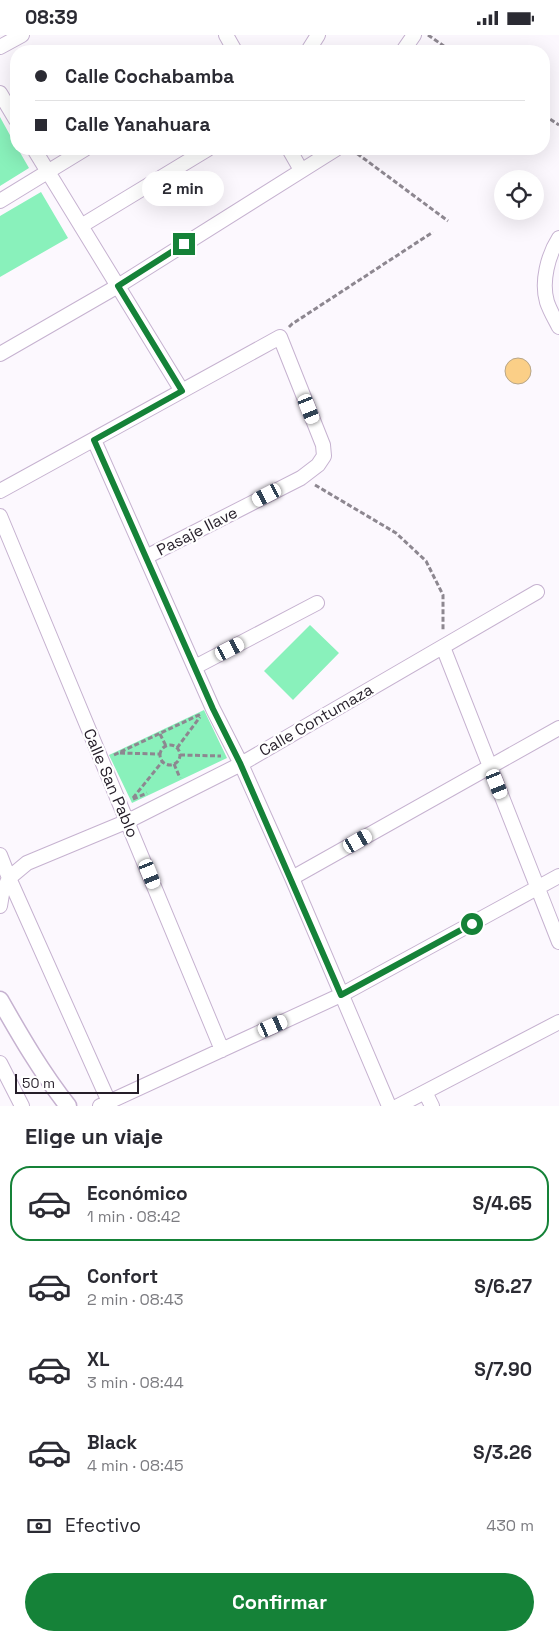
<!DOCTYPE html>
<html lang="es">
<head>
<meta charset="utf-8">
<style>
	:root { --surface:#fff; --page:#f7f7f7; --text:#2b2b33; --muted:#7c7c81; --line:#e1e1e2; --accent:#158238 }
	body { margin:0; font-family:"Space Grotesk",sans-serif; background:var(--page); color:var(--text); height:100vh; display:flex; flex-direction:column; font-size:19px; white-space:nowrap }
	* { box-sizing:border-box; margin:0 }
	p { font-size:16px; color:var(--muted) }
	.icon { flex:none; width:28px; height:28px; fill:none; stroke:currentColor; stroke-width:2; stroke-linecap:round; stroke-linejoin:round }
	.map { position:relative; height:1071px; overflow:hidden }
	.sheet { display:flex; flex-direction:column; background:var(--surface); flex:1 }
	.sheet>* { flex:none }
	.top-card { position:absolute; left:10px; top:10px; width:540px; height:110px; border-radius:20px; box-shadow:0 5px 20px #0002; display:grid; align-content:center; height:110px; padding:0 25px; background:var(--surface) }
	.tools { position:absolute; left:494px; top:135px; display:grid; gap:10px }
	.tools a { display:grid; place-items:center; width:50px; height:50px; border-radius:50%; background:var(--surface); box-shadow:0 5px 20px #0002; font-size:25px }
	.scale { position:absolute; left:15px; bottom:12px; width:124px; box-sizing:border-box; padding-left:5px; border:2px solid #251e29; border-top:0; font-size:14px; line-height:18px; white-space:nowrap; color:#251e29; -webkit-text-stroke:4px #fff; paint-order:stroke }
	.end { position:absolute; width:22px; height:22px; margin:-11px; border:6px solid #158238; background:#fff; box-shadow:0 0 0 2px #fff }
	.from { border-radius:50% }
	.bubble { position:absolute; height:35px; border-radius:18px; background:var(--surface); box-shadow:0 5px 20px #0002; font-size:16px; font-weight:700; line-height:35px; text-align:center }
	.car { position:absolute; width:15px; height:30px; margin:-15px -8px; border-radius:6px; box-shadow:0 0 4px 1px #0007; background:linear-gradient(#fff 24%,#345 0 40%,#fff 0 76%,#345 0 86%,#fff 0) }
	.top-card b { display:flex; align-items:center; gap:18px; height:48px; font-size:19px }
	.top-card b+b { border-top:1px solid var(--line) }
	.top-card i { width:12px; height:12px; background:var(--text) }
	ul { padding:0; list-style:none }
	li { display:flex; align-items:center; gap:15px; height:75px; margin:0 10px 8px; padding:0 15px; border:2px solid transparent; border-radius:20px }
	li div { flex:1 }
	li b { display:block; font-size:19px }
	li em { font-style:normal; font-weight:700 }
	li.active { border-color:var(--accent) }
	li>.icon { width:45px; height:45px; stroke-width:1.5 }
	h2 { padding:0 25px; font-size:22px; line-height:60px }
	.pay { display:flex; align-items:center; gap:12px; height:55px; padding:0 25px; font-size:19px }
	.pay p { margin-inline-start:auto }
	.action { display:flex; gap:10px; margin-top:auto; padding:10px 25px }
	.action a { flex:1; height:58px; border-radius:30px; background:var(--accent); color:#fff; font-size:20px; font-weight:700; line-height:58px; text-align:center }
	.status { display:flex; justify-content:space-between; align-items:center; height:35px; padding:0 25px; background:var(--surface); direction:ltr }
	.status svg { height:14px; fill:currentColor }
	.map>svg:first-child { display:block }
	.green { fill:#89f1bb }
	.building { fill:#fbcf87; stroke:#b8a688 }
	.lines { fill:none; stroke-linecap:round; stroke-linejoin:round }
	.minor-casing { stroke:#c6b2d0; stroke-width:16 }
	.tertiary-casing { stroke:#c6b2d0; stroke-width:19 }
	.path { stroke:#8d8790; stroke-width:3; stroke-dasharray:5 2.5; stroke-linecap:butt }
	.minor { stroke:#fff; stroke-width:14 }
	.tertiary { stroke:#fff; stroke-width:16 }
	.route { stroke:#158238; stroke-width:6 }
	.labels { text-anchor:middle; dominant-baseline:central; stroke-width:4.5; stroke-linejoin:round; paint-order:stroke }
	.street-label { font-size:16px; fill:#251e29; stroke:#fff }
</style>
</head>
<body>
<div class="status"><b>08:39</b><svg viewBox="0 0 49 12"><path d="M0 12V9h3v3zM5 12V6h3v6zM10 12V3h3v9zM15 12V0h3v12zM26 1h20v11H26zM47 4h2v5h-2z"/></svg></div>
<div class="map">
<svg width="559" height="1071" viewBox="0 0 559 1071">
	<rect width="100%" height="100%" fill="#fcf8fe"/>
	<!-- green -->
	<path class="green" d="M0,82L16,111V114H18L29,133L0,151Z
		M41,157L68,203L0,242V181Z
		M310,590L339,618L293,665L264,636Z
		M204,675L227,723L132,768L109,720Z"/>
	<!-- building -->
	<path class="building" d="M505 336a13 13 0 1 1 26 0a13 13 0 1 1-26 0Z"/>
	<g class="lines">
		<!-- minor casing -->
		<g class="minor-casing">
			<path id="minor" d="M226,0L235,16
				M0,12L22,0
				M308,16L318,0
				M403,16L414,0
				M0,58L16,85
				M34,114L182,356
				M289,114L301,135
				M0,166L85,114
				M81,191L208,114
				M559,203C548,220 541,247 547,267C550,276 555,284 559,292
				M0,319L118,251L336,114
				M94,405L213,674L241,729L292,843L389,1071
				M0,456L280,302L323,410L324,421L318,430L301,443L146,522
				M0,481L222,1015
				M443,612L559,907
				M195,632L317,568
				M0,820L9,843L109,1067
				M292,843L559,693
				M0,871L2,859L9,843L27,828L128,786L241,729L537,557
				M0,1028L22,1071
				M425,1057L432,1071
				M100,1071L341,960L559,841
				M398,1071L559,987"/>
		</g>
		<!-- tertiary casing -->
		<g class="tertiary-casing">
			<path id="tertiary" d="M0,965C21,1002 42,1038 68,1071"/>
		</g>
		<!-- path -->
		<path class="path" d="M428,0L451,16
			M544,80L559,90
			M351,114L448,186
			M289,292L292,289L433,197
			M315,450L396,498L426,526L443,560V596
			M160,699L166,711
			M160 720a10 10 0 1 1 20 0a10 10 0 1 1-20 0Z
			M177,713L200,682
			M120,718L159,719
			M114,720L201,679
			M180,720L221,721
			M174,729L180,743
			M133,763L162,727
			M133,764L147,758"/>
		<!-- minor -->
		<use href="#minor" class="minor"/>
		<!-- tertiary -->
		<use href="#tertiary" class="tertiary"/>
	</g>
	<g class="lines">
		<!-- route -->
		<path class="route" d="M184,209L118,251L182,356L94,405L213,674L240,728L341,960L472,889"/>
	</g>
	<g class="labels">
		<!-- street labels -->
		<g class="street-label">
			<text transform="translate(197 496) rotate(-27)">Pasaje Ilave</text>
			<text transform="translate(316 685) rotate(-30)">Calle Contumaza</text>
			<text transform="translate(111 748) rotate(67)">Calle San Pablo</text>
		</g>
	</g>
</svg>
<div class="tools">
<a><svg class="icon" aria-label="locate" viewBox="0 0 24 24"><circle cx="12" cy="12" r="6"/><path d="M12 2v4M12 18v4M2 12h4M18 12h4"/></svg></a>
</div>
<div class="scale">50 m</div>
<i class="end from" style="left:472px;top:889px"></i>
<i class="end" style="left:184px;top:209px"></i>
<div class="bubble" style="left:142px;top:136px;width:82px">2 min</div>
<i class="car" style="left:309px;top:374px;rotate:158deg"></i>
<i class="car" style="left:267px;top:460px;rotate:243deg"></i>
<i class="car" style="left:230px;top:614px;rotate:63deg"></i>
<i class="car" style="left:497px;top:749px;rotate:158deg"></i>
<i class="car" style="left:358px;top:806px;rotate:60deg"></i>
<i class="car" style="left:150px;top:839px;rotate:158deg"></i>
<i class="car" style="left:273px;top:991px;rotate:66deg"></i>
<div class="top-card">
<b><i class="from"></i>Calle Cochabamba</b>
<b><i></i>Calle Yanahuara</b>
</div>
</div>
<section class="sheet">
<h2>Elige un viaje</h2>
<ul>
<li class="active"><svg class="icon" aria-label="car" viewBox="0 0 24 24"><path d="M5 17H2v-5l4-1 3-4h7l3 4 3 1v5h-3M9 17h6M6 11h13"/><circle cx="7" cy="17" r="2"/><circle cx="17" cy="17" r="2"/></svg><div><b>Económico</b><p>1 min · 08:42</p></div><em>S/4.65</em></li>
<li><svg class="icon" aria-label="car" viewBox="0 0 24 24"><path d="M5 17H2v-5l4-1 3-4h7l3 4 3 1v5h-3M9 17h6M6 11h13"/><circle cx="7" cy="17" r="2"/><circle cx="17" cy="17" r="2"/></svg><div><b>Confort</b><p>2 min · 08:43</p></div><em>S/6.27</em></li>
<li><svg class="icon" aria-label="car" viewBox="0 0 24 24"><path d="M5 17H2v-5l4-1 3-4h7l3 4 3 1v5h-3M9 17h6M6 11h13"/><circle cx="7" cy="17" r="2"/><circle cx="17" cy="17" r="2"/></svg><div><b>XL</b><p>3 min · 08:44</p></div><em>S/7.90</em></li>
<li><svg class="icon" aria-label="car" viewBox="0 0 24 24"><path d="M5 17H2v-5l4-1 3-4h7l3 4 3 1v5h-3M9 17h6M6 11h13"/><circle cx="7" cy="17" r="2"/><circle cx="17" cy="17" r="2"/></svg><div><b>Black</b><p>4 min · 08:45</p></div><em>S/3.26</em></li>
</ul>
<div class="pay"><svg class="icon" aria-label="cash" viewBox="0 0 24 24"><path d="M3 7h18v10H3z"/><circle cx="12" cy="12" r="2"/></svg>Efectivo<p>430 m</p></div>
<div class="action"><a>Confirmar</a></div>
</section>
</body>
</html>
